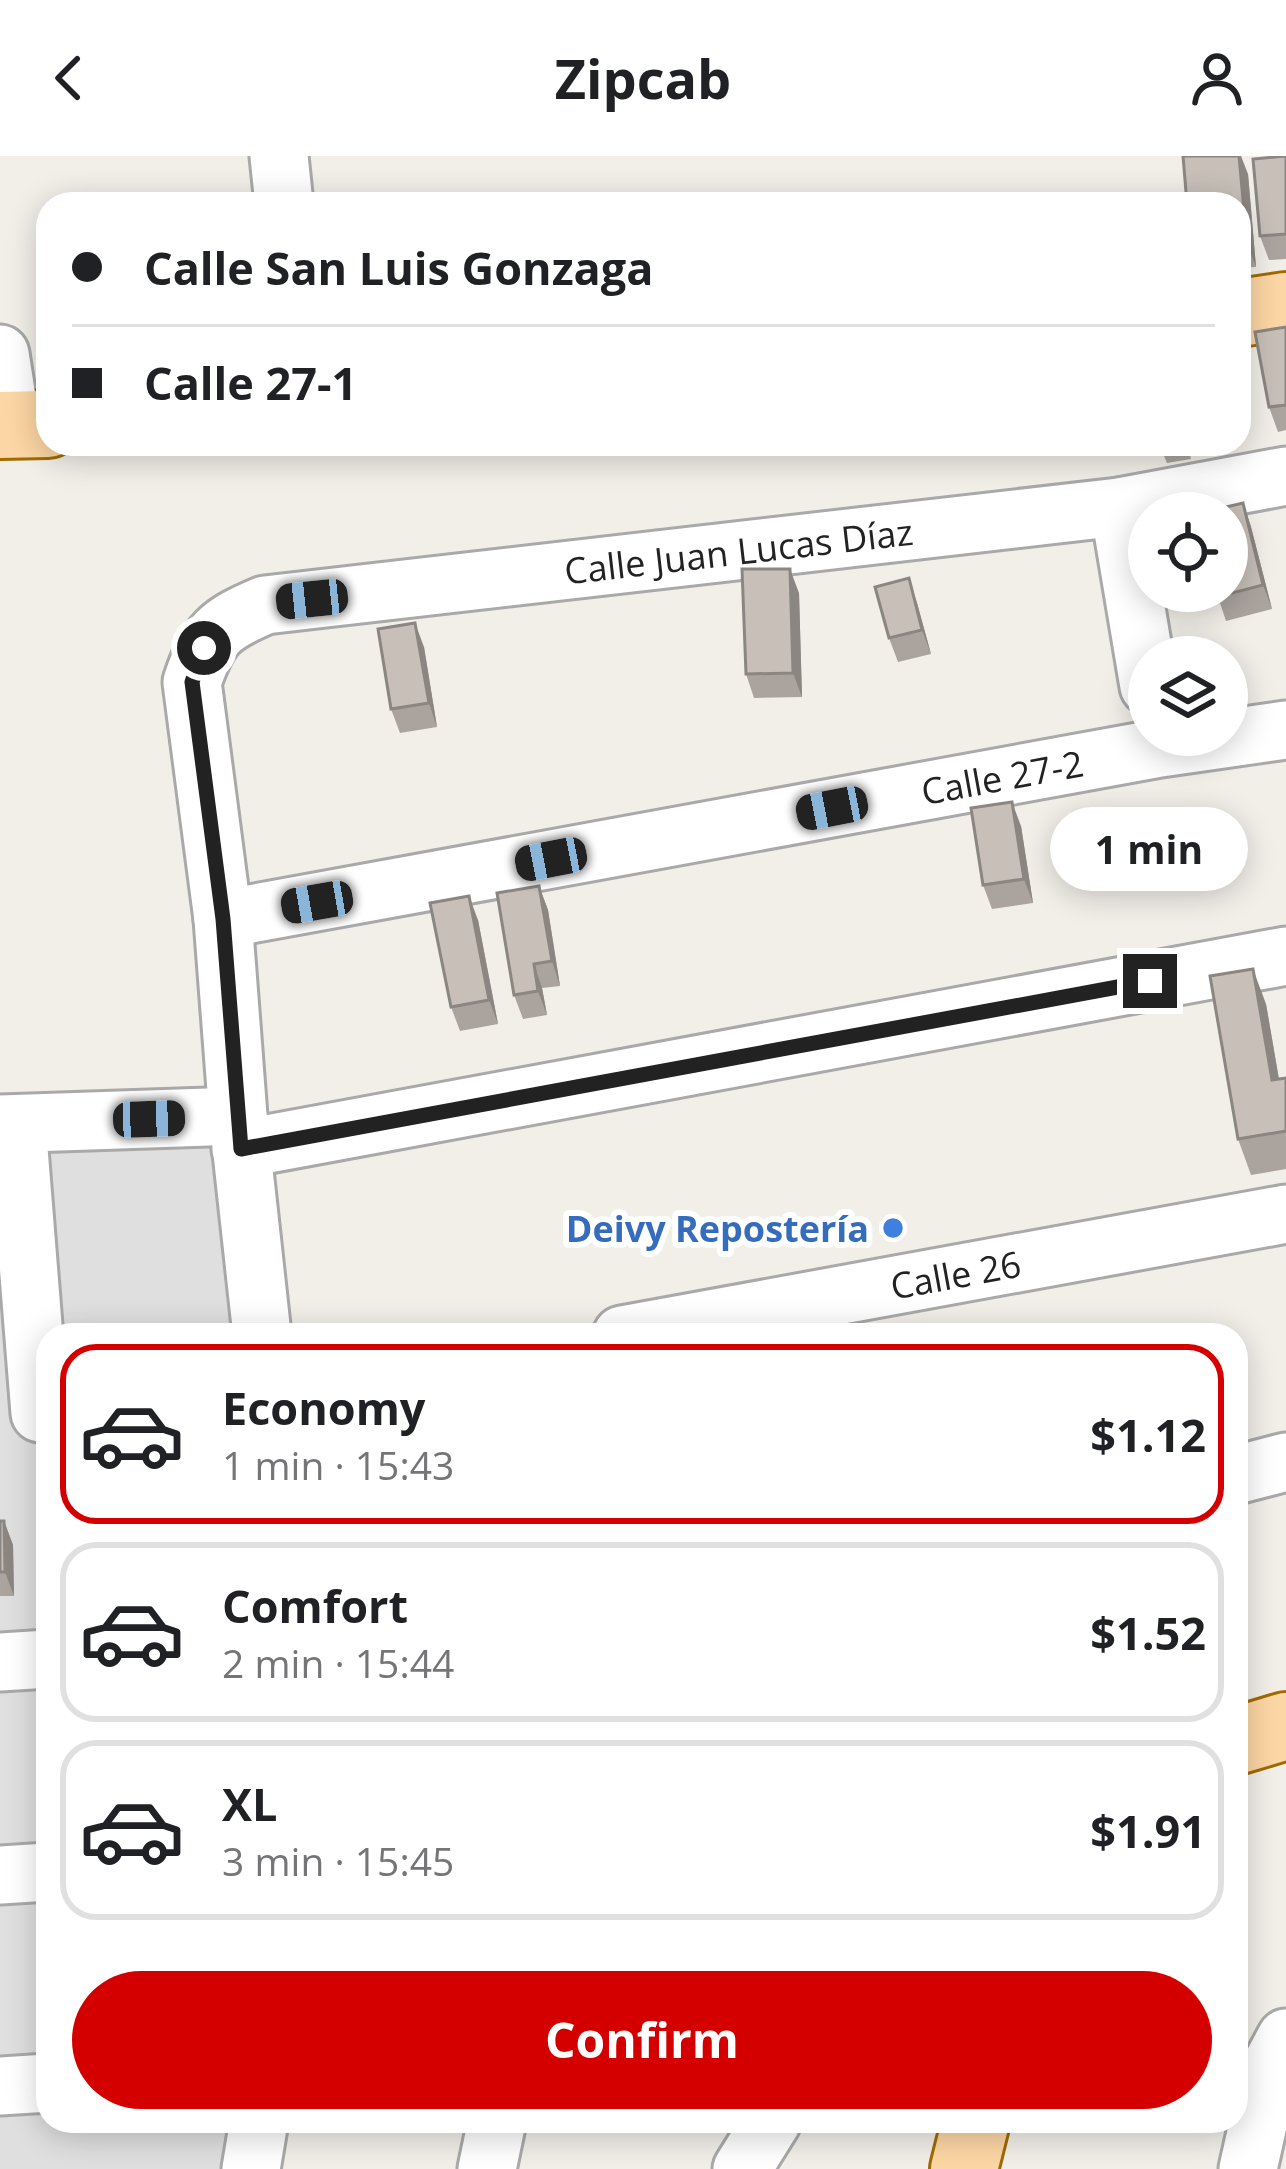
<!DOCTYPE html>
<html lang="en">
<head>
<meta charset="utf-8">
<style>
	:root { --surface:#fff; --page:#f6f6f6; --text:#202124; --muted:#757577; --line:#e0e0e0; --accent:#d40000 }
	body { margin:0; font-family:"Open Sans",sans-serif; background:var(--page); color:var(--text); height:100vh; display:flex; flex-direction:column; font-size:45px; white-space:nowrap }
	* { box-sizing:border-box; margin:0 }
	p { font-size:39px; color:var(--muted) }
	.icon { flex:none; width:66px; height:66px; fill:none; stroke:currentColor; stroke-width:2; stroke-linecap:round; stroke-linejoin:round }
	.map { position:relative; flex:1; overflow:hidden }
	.sheet { position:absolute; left:36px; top:1167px; width:1212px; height:810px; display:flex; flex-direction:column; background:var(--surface); border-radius:36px; box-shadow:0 6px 30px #0003 }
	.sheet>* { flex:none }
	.banner { position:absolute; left:36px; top:36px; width:1215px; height:264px; border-radius:36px; box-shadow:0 6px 30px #0003; display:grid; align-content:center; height:264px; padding:0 36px; background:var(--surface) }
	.tools { position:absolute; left:1128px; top:336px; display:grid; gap:24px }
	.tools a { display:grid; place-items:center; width:120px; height:120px; border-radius:50%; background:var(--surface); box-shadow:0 6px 30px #0003; font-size:60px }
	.end { position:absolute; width:54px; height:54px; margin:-27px; border:15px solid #222; background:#fff; box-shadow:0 0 0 6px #fff }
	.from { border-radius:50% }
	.bubble { position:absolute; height:84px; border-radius:42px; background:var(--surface); box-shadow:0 6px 30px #0003; font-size:39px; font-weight:700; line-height:84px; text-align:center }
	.car { position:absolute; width:36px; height:72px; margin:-36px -18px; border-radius:15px; box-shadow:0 0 9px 3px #0007; background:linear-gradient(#222 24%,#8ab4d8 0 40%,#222 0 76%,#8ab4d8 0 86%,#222 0) }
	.banner b { display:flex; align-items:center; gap:42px; height:114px; font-size:45px }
	.banner b+b { border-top:3px solid var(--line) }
	.banner i { width:30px; height:30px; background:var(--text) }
	ul { padding:21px 0 0; list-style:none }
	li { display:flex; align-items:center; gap:36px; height:180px; margin:0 24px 18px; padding:0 12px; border:6px solid var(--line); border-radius:36px }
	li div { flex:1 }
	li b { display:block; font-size:45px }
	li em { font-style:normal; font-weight:700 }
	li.current { border-color:var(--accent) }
	li>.icon { width:108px; height:108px; stroke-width:1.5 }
	.primary-button { display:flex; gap:24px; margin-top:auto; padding:24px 36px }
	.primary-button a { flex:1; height:138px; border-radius:72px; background:var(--accent); color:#fff; font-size:48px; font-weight:700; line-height:138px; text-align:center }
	header { display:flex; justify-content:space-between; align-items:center; height:156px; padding:0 36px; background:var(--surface); font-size:54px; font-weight:700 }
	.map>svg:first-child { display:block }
	.residential { fill:#e0dfdf }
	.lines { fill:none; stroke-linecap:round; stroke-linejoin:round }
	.minor-casing { stroke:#a9a9a9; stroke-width:63 }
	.major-casing { stroke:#a06b00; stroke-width:72 }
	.minor { stroke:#fff; stroke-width:57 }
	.major { stroke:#fcd6a4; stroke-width:66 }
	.wall { fill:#aba49e }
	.shaded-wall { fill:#8b8681 }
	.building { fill:#c7bfb8; stroke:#8b8681; stroke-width:3 }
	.route { stroke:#222; stroke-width:15 }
	.shop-dot { fill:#3f7fe0; stroke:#fff; stroke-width:4.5 }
	.labels { text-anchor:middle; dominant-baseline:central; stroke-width:12; stroke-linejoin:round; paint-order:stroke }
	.street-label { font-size:36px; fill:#222; stroke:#fff }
	.shop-label { font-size:36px; font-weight:bold; fill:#366cbe; stroke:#fff; text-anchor:end }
</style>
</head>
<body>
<header><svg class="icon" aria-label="back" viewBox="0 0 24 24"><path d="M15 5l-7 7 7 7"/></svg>Zipcab<svg class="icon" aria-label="person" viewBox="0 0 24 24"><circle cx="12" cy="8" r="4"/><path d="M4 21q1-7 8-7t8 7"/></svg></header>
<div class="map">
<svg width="1286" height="2013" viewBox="0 0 1286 2013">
	<rect width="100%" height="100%" fill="#f2efe9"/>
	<!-- residential -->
	<path class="residential" d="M238,960L264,1179H48V1965H259L251,2013H0V968Z"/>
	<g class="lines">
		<!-- minor casing -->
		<g class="minor-casing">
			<g id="minor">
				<path d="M279,0L284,48"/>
				<path d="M0,198L11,268"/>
				<path d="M1119,351L1149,530"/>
				<path id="s1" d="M223,763L1160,592L1286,574"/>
				<path d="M0,968L238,960"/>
				<path d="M17,968L40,1257"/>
				<path d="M241,993L1286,800"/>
				<path id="s2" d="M262,1179L238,960L223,763L192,526C209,477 218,469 265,449L1119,351L1286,320"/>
				<path id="s3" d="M622,1179L1286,1058"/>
				<path d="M1236,1319L1286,1306"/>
				<path d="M0,1506L48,1503"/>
				<path d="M0,1719L48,1716"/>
				<path d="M0,1930L48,1927"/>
				<path d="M251,2013L259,1965"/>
				<path d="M487,2013L497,1965"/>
				<path d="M742,2013L772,1965"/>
				<path d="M1248,2013L1271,1910L1286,1882"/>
			</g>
		</g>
		<!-- major casing -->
		<g class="major-casing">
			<path id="major" d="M1239,157L1286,150
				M0,269L48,268
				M1236,1585L1286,1570
				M964,2013L976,1965"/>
		</g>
		<!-- minor -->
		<use href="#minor" class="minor"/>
		<!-- major -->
		<use href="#major" class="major"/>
	</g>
	<!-- wall -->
	<path class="wall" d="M1286,0V103L1269,104L1260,80Z
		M1248,18L1256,111L1239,112V48Z
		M1286,171V274L1278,276L1269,251Z
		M1135,288H1188L1191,303L1167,307L1162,295L1139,299Z
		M1243,347L1251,371L1272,453L1226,465L1216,435Z
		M799,437L802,541L754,542L746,518Z
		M917,447L931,498L898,506L889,482Z
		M424,491L437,571L400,577L391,553Z
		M1021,670L1033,747L992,753L983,729Z
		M539,730L548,754L560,830L542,832L547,859L523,863L514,839Z
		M478,764L498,868L460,875L451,851Z
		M1266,848L1279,923L1286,922V1013L1251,1019L1238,983Z
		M0,1365H4L13,1389L14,1440H0Z"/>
	<!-- shaded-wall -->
	<path class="shaded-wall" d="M1239,0H1241L1248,18L1256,111L1247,87Z
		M1243,347L1251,371L1272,453L1263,429Z
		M790,413L799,437L802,541L793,517Z
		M909,422L917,447L931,498L922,474Z
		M415,467L424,491L437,571L429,547Z
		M1012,646L1021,670L1033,747L1024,723Z
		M539,730L548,754L560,830L552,805Z
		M469,740L478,764L498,868L489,844Z
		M534,808L542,832L547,859L538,835Z
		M1253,813L1266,848L1285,959L1272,924Z
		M4,1365L13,1389L14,1440L5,1416Z"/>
	<!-- building -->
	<path class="building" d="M1183,0H1239L1247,87H1239V48H1187Z
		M1286,0V78L1260,80L1253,3Z
		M1286,171V249L1269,251L1255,176Z
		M1243,347L1263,429L1217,441L1216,435H1227V357H1200Z
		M742,413H790L793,517L746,518Z
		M909,422L922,474L889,482L875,431Z
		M415,467L429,547L391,553L378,473Z
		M1012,646L1024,723L983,729L971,652Z
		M539,730L552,805L534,808L538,835L514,839L497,737Z
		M469,740L489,844L451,851L430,747Z
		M1253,813L1272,924L1286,922V975L1238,983L1210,820Z
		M0,1365H4L5,1416H0Z"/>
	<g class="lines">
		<!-- route -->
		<path class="route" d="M204,492L192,526L223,763L241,993L1150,825"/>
	</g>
	<!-- markers -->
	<circle class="shop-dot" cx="893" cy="1072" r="12"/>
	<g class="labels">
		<!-- street labels -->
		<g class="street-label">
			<text stroke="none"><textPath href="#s2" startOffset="1245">Calle Juan Lucas Díaz</textPath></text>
			<text stroke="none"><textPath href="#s1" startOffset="792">Calle 27-2</textPath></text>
			<text stroke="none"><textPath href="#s3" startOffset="339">Calle 26</textPath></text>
		</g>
		<!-- shop labels -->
		<g class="shop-label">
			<text x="869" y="1072">Deivy Repostería</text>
		</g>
	</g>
</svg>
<div class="tools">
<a><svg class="icon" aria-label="locate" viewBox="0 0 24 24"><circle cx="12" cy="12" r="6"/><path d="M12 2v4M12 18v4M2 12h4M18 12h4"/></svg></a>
<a><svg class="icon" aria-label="layers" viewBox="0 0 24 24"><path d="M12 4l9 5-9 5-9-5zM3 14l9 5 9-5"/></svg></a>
</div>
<i class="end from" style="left:204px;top:492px"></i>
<i class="end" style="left:1150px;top:825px"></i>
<div class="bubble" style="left:1050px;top:651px;width:198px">1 min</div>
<i class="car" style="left:312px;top:443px;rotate:264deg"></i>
<i class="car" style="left:832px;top:652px;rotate:259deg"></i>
<i class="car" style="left:551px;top:703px;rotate:259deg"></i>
<i class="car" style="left:317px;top:746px;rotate:260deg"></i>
<i class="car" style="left:149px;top:963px;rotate:88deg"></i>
<div class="banner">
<b><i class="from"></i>Calle San Luis Gonzaga</b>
<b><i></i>Calle 27-1</b>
</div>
<section class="sheet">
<ul>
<li class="current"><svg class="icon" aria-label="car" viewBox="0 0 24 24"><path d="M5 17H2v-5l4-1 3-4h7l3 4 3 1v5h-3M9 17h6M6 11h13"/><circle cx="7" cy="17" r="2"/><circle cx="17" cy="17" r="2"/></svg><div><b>Economy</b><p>1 min · 15:43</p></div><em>$1.12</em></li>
<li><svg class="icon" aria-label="car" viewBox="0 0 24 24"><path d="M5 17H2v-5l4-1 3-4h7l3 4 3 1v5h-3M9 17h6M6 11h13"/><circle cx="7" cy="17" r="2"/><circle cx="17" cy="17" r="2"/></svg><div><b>Comfort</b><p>2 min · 15:44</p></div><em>$1.52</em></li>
<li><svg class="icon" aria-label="car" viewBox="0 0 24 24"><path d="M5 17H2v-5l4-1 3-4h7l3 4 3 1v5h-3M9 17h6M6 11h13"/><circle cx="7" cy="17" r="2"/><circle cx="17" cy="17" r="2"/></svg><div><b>XL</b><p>3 min · 15:45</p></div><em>$1.91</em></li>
</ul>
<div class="primary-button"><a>Confirm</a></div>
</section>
</div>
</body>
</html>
